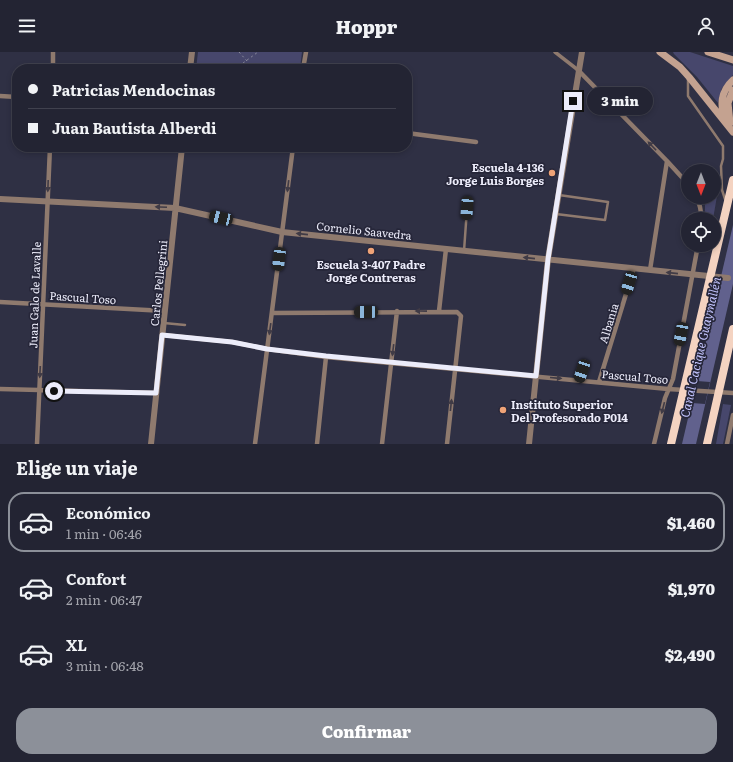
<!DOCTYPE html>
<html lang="es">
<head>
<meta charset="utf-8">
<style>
	:root { --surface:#232433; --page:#2b2c3b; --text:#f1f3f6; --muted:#a3a4ac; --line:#40414e; --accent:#8c9099 }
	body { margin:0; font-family:Literata,serif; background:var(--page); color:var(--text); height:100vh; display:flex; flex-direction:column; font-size:15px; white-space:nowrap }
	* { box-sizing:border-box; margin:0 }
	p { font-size:13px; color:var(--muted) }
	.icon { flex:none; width:22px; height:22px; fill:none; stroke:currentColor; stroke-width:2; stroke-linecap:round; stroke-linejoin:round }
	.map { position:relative; height:392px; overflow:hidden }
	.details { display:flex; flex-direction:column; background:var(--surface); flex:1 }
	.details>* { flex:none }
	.top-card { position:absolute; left:12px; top:12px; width:400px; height:88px; border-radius:16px; box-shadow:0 2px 6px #0003,0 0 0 1px var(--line); display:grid; align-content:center; height:88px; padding:0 16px; background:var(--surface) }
	.needle { width:26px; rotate:180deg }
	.fabs { position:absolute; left:681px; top:112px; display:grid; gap:8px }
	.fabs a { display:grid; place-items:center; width:40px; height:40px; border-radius:50%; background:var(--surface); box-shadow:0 2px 6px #0003,0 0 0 1px var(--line); font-size:20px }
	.end { position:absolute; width:18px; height:18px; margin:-9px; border:5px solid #ececfa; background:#111; box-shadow:0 0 0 2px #111 }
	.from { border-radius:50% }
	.bubble { position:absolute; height:28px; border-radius:14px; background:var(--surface); box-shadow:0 2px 6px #0003,0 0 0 1px var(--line); font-size:13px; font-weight:800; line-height:28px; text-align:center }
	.car { position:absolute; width:12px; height:24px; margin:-12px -6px; border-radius:5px; box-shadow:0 0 3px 1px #0007; background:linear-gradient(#222 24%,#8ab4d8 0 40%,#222 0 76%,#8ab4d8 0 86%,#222 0) }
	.top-card b { display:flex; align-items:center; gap:14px; height:38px; font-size:15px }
	.top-card b+b { border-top:1px solid var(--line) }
	.top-card i { width:10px; height:10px; background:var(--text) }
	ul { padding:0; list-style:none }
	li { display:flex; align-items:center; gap:12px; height:60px; margin:0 8px 6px; padding:0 8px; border:2px solid transparent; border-radius:16px }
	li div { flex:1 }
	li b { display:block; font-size:15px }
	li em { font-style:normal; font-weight:800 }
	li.selected { border-color:var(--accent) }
	li>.icon { width:36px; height:36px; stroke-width:1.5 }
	h2 { padding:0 16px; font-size:18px; line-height:48px }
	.action { display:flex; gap:8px; margin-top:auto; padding:8px 16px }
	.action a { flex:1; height:46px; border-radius:16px; background:var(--accent); color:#fff; font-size:16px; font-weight:800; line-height:46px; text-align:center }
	header { display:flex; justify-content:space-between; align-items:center; height:52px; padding:0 16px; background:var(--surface); font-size:18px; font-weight:800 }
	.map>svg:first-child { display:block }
	.green { fill:#47476c }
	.water { fill:#61618d }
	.pier { fill:#2f3044 }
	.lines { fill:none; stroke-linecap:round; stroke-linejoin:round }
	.path { stroke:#8c8c9d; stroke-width:1; stroke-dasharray:2 3; stroke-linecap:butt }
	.service { stroke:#8f7a6e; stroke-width:2.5 }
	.pedestrian { stroke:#8f7a6e; stroke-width:3.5 }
	.minor { stroke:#8f7a6e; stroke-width:4.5 }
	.tertiary { stroke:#8f7a6e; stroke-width:6 }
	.secondary { stroke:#c4a290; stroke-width:7 }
	.trunk { stroke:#f4d3c1; stroke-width:8 }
	.oneway { fill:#403b46 }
	.route { stroke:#ececfa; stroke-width:5 }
	.poi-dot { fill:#efa377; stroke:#262639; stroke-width:1.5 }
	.labels { text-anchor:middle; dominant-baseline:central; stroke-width:3.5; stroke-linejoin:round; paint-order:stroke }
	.poi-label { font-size:11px; font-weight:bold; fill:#ececfa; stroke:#262639; text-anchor:end }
	.street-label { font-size:11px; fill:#ececfa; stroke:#262639 }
	.water-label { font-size:12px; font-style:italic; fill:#c3c4fe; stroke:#262639 }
</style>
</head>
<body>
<header><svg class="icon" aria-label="menu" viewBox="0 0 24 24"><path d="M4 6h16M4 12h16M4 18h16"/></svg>Hoppr<svg class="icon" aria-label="person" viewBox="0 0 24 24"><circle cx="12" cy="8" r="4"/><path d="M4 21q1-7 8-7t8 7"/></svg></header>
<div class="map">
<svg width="733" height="392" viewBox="0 0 733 392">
	<rect width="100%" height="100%" fill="#2f3044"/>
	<!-- green -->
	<path class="green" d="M198,0H302L300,17H196Z
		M673,0H690L733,14V23L722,36L718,51L697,25L674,2Z
		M720,123V127L713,167H705V152L703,145H714V126Z
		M723,352L731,353L723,392H716Z"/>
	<!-- water -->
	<path class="water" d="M733,173V232L696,392H682Z"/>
	<!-- pier -->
	<path class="pier" d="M697,329L710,330L705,352L692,351Z"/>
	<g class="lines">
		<!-- path -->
		<path class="path" d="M239,0L254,17
			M235,17L258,0"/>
		<!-- service -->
		<path class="service" d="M688,27V44L723,94V107L721,114L722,138L725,147
			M556,162L605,168L608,150L559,143
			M464,199L467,157
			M164,271L185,273
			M579,328L585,309"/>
		<!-- pedestrian -->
		<path class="pedestrian" d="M555,0L578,18"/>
		<!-- minor -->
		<path class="minor" d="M53,17V0
			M303,17L306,0
			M578,18L667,109L688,132
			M0,44L17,45
			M407,81L476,90
			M697,145L700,155L702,167
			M650,218L667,109
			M0,250L165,259
			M439,259L446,197
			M272,261L457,260L461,264L447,392
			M163,283L232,290L267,297L326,305L668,337L733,341
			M599,330L634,216
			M0,337L156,341
			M37,392L50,95
			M255,392L293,95
			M317,392L326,305
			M382,392L397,259
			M654,392L665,346L673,327L698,193
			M727,392L733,363"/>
		<!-- tertiary -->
		<path class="tertiary" d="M190,17L192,0
			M0,147L175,156L282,180L728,226
			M151,392L182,95
			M529,392L548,207L582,0"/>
		<!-- secondary -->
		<path class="secondary" d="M660,0L680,15L689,25L733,80
			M708,0L733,8
			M726,68C719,54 721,39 733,28
			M730,71L728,51L733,38"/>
		<!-- trunk -->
		<path class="trunk" d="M671,392L733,128
			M707,392L733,277"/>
	</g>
	<!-- one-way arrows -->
	<defs><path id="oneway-solid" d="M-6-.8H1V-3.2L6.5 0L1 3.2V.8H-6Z"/></defs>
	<g class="oneway">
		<use href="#oneway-solid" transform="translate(652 94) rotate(-134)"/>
		<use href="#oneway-solid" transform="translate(48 134) rotate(92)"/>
		<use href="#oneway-solid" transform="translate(288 134) rotate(97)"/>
		<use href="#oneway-solid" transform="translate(161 155) rotate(-177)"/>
		<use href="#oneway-solid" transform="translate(302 182) rotate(-174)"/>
		<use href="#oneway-solid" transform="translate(529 206) rotate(-174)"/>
		<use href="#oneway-solid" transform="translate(672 221) rotate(-174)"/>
		<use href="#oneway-solid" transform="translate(421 259) rotate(-179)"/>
		<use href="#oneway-solid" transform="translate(270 277) rotate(98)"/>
		<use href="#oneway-solid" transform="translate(393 298) rotate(97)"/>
		<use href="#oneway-solid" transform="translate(40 320) rotate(93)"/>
		<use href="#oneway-solid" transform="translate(556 326) rotate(5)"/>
		<use href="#oneway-solid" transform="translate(451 353) rotate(-84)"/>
		<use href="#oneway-solid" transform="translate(663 356) rotate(104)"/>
	</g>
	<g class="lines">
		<!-- route -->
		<path class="route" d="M54,339L156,341L162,283L232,290L267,297L326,304L536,324L548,207L573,49"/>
	</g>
	<!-- markers -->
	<g class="poi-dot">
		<circle cx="552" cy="121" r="4"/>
		<circle cx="371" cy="199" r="4"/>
		<circle cx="503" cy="358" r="4"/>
	</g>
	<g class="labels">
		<!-- poi labels -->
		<g class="poi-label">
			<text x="544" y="115">Escuela 4-136<tspan x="544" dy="13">Jorge Luis Borges</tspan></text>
			<text x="371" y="212" text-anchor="middle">Escuela 3-407 Padre<tspan x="371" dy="13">Jorge Contreras</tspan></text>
			<text x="511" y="352" text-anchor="start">Instituto Superior<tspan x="511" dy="13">Del Profesorado P014</tspan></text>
		</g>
		<!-- street labels -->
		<g class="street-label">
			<text transform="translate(364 178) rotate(6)">Cornelio Saavedra</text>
			<text transform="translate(158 231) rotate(-84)">Carlos Pellegrini</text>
			<text transform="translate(34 243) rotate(-88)">Juan Galo de Lavalle</text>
			<text transform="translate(83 245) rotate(4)">Pascual Toso</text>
			<text transform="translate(608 271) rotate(-73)">Albania</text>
			<text transform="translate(635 324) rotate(5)">Pascual Toso</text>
		</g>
		<!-- water labels -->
		<g class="water-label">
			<text transform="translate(700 295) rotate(-77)">Canal Cacique Guaymallén</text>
		</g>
	</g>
</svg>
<div class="fabs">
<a><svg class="needle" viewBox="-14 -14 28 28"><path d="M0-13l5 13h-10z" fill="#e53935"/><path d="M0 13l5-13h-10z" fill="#a3a4ac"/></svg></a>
<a><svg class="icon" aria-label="locate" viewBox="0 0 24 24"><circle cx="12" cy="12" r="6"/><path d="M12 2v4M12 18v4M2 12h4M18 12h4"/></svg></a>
</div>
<i class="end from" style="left:54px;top:339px"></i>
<i class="end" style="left:573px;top:49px"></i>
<div class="bubble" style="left:587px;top:35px;width:66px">3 min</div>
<i class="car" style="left:467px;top:156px;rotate:184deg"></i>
<i class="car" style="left:221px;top:166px;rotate:283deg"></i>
<i class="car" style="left:279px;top:207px;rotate:187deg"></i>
<i class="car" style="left:629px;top:231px;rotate:197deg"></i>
<i class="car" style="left:366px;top:260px;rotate:269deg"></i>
<i class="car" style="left:681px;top:282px;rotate:191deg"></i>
<i class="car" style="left:582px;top:319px;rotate:198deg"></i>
<div class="top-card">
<b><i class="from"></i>Patricias Mendocinas</b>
<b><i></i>Juan Bautista Alberdi</b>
</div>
</div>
<section class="details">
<h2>Elige un viaje</h2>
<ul>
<li class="selected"><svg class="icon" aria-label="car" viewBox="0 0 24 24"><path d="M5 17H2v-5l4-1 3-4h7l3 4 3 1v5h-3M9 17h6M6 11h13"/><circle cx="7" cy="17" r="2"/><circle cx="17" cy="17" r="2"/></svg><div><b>Económico</b><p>1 min · 06:46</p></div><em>$1,460</em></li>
<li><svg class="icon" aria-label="car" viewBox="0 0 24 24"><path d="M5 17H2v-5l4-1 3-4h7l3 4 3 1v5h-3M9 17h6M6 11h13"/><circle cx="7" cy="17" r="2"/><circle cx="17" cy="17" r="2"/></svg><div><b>Confort</b><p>2 min · 06:47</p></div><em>$1,970</em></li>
<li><svg class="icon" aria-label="car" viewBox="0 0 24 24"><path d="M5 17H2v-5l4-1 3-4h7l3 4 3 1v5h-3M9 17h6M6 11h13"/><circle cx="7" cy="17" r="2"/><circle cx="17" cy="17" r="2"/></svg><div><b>XL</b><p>3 min · 06:48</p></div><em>$2,490</em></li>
</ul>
<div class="action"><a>Confirmar</a></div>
</section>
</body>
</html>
